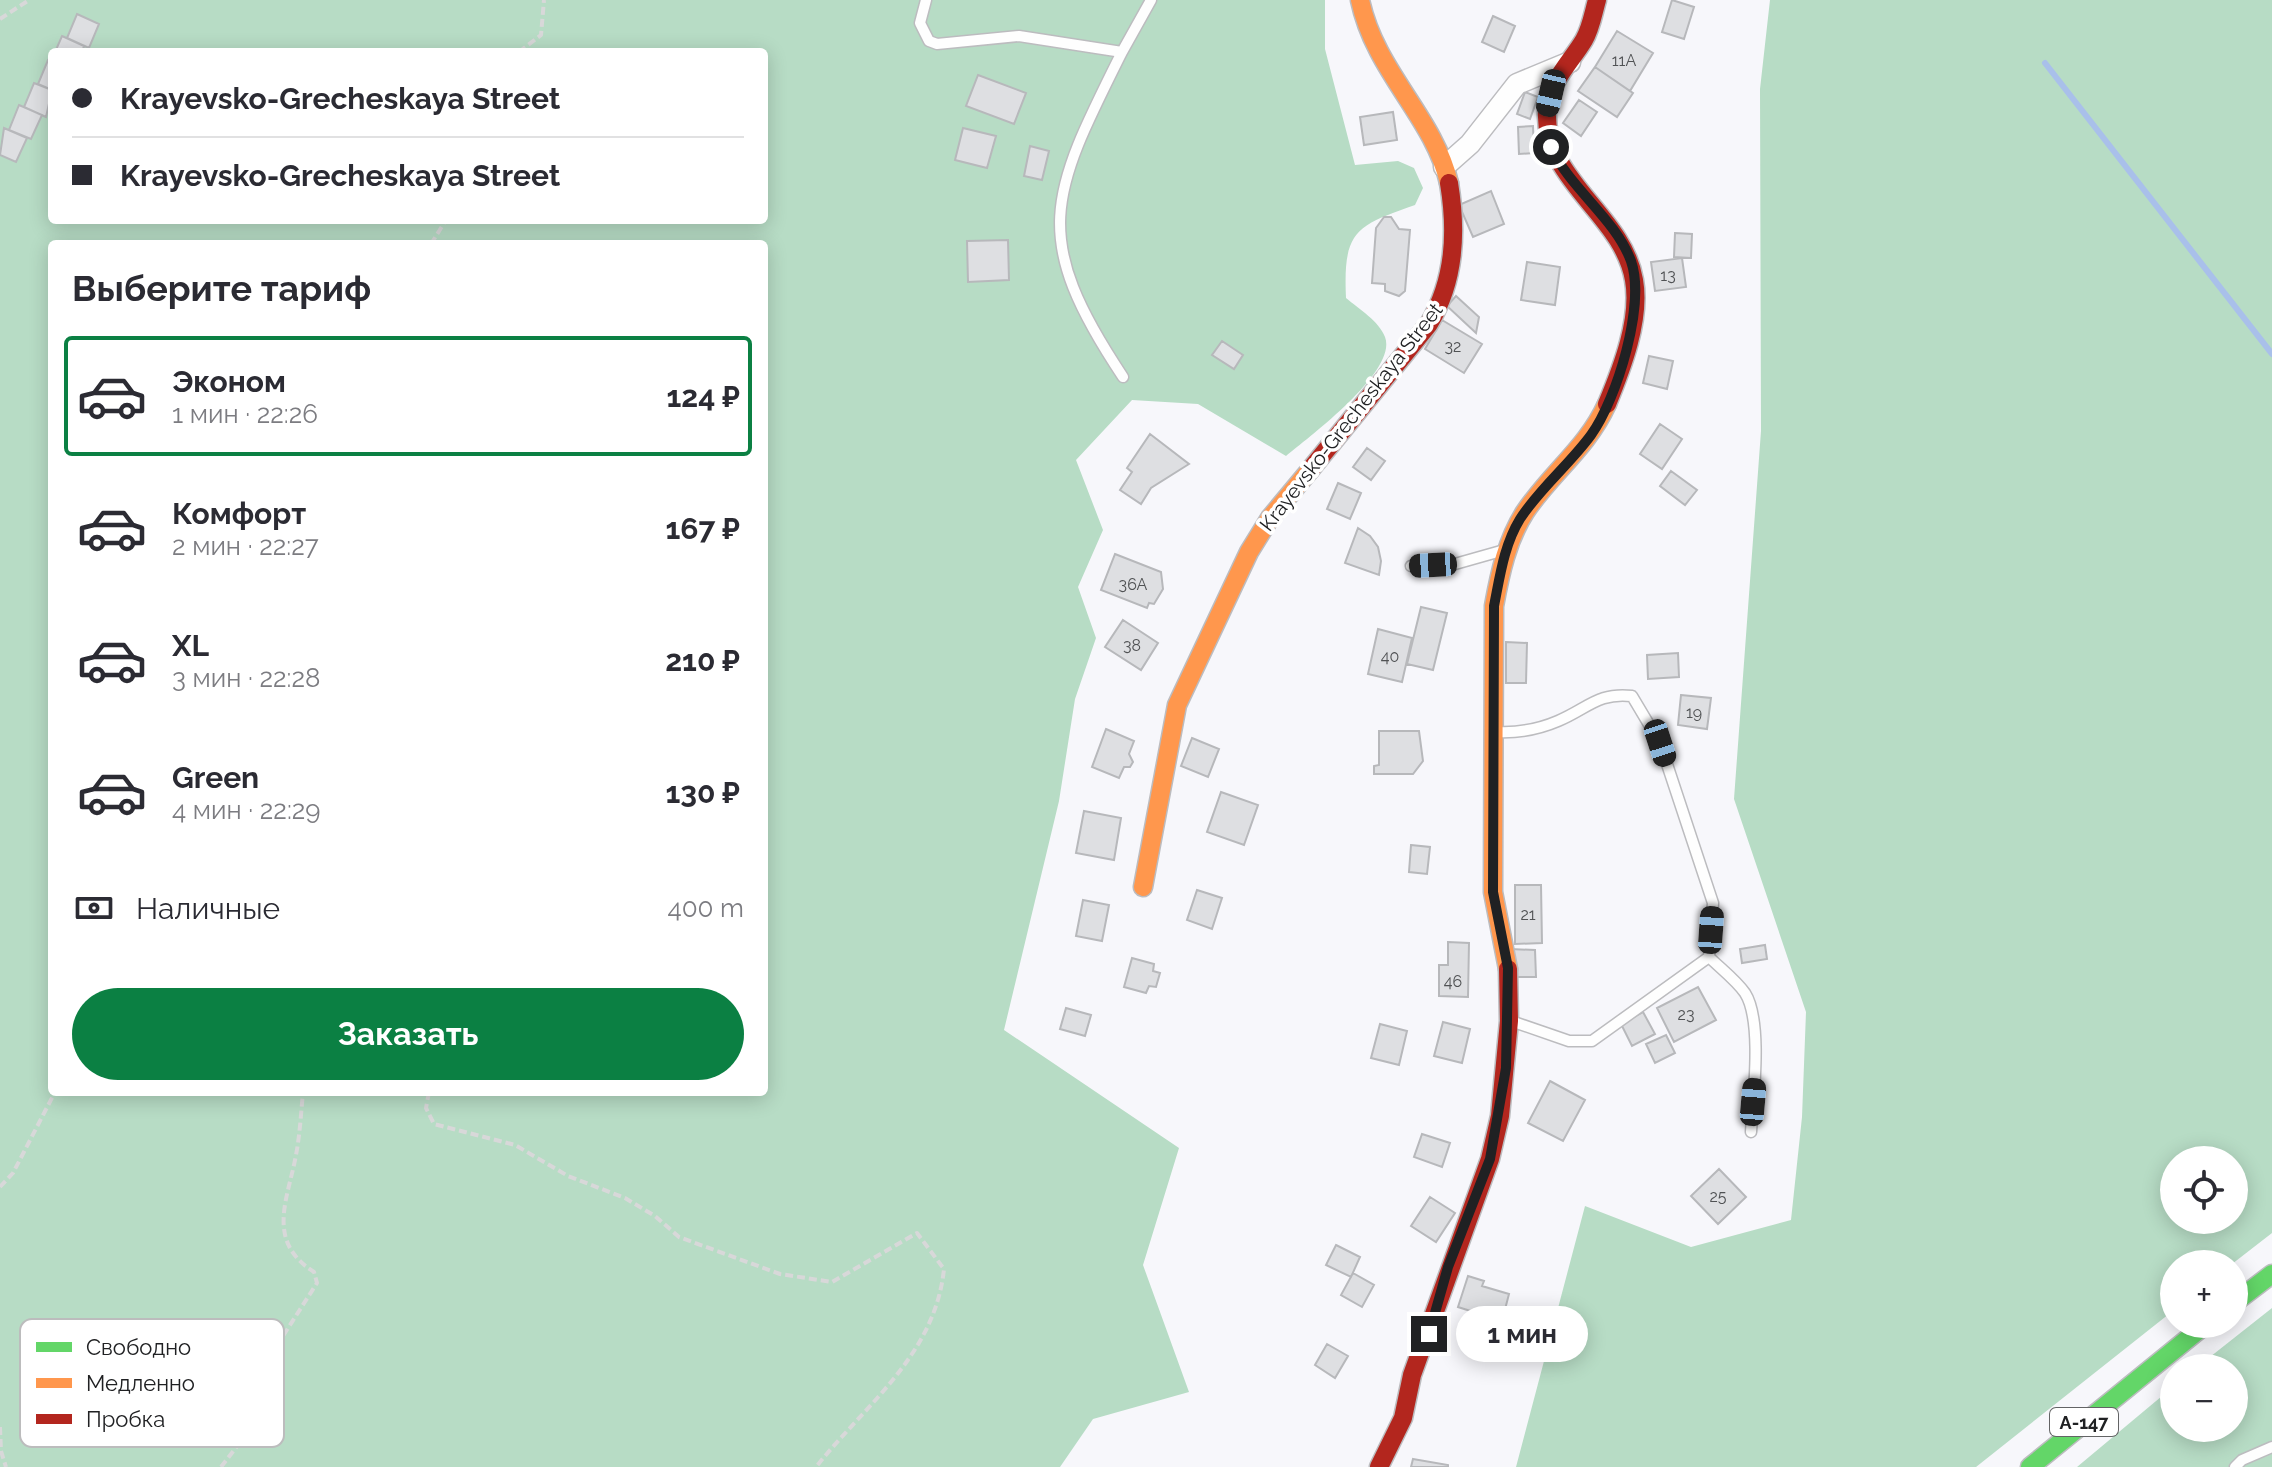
<!DOCTYPE html>
<html lang="ru">
<head>
<meta charset="utf-8">
<style>
	:root { --surface:#fff; --page:#f7f7f7; --text:#2b2b33; --muted:#7c7c81; --line:#e1e1e2; --accent:#0b8043 }
	body { margin:0; font-family:Raleway,sans-serif; background:var(--page); color:var(--text); height:100vh; display:flex; flex-direction:column; font-size:30px; white-space:nowrap }
	* { box-sizing:border-box; margin:0 }
	p { font-size:26px; color:var(--muted) }
	.icon { flex:none; width:44px; height:44px; fill:none; stroke:currentColor; stroke-width:2; stroke-linecap:round; stroke-linejoin:round }
	.map { position:relative; flex:1; overflow:hidden }
	.panel { position:absolute; left:48px; top:240px; width:720px; height:856px; display:flex; flex-direction:column; background:var(--surface); border-radius:8px; box-shadow:0 4px 20px #0003 }
	.panel>* { flex:none }
	.hud { position:absolute; left:48px; top:48px; width:720px; height:176px; border-radius:8px; box-shadow:0 4px 20px #0003; display:grid; align-content:center; height:176px; padding:0 24px; background:var(--surface) }
	.fabs { position:absolute; left:2160px; top:1146px; display:grid; gap:16px }
	.fabs a { display:grid; place-items:center; width:88px; height:88px; border-radius:50%; background:var(--surface); box-shadow:0 4px 20px #0003; font-size:40px }
	.end { position:absolute; width:36px; height:36px; margin:-18px; border:10px solid #202123; background:#fff; box-shadow:0 0 0 4px #fff }
	.from { border-radius:50% }
	.bubble { position:absolute; height:56px; border-radius:28px; background:var(--surface); box-shadow:0 4px 20px #0003; font-size:26px; font-weight:700; line-height:56px; text-align:center }
	.car { position:absolute; width:24px; height:48px; margin:-24px -12px; border-radius:10px; box-shadow:0 0 6px 2px #0007; background:linear-gradient(#222 24%,#8ab4d8 0 40%,#222 0 76%,#8ab4d8 0 86%,#222 0) }
	.hud b { display:flex; align-items:center; gap:28px; height:76px; font-size:30px }
	.hud b+b { border-top:2px solid var(--line) }
	.hud i { width:20px; height:20px; background:var(--text) }
	ul { padding:0; list-style:none }
	li { display:flex; align-items:center; gap:24px; height:120px; margin:0 16px 12px; padding:0 8px; border:4px solid transparent; border-radius:8px }
	li div { flex:1 }
	li b { display:block; font-size:30px }
	li em { font-style:normal; font-weight:700 }
	li.selected { border-color:var(--accent) }
	li>.icon { width:72px; height:72px; stroke-width:1.5 }
	h2 { padding:0 24px; font-size:36px; line-height:96px }
	.pay { display:flex; align-items:center; gap:20px; height:88px; padding:0 24px; font-size:30px }
	.pay p { margin-inline-start:auto }
	.cta { display:flex; gap:16px; margin-top:auto; padding:16px 24px }
	.cta a { flex:1; height:92px; border-radius:48px; background:var(--accent); color:#fff; font-size:32px; font-weight:700; line-height:92px; text-align:center }
	.map>svg:first-child { display:block }
	.forest { fill:#b7dcc5; fill-rule:evenodd }
	.lines { fill:none; stroke-linecap:round; stroke-linejoin:round }
	.stream { stroke:#a9c0ea; stroke-width:6 }
	.building { fill:#dedfe2; stroke:#b7b8bb; stroke-width:2 }
	.lane-casing { stroke:#bcbcbf; stroke-width:13 }
	.street-casing { stroke:#bcbcbf; stroke-width:23 }
	.fast-casing { stroke:#bcbcbf; stroke-width:21 }
	.slow-casing { stroke:#bcbcbf; stroke-width:21 }
	.jam-casing { stroke:#bcbcbf; stroke-width:21 }
	.path { stroke:#d8d8d9; stroke-width:4; stroke-dasharray:8 4; stroke-linecap:butt }
	.lane { stroke:#fefefe; stroke-width:10 }
	.street { stroke:#fefefe; stroke-width:20 }
	.fast { stroke:#63d668; stroke-width:18 }
	.slow { stroke:#ff974d; stroke-width:18 }
	.jam { stroke:#b3261e; stroke-width:18 }
	.route { stroke:#202123; stroke-width:10 }
	.labels { text-anchor:middle; dominant-baseline:central; stroke-width:7; stroke-linejoin:round; paint-order:stroke }
	.number-label { font-size:16px; fill:#505254 }
	.shield { fill:#fff; stroke:#636465; stroke-width:2 }
	.shield-label { font-size:18px; font-weight:bold; fill:#202123 }
	.street-label { font-size:20px; fill:#202123; stroke:#fff }
	.key { fill:#fff; stroke:#bcbcbd; stroke-width:2 }
	.key-label { font-size:22px; fill:#202123 }
</style>
</head>
<body>
<div class="map">
<svg width="2272" height="1467" viewBox="0 0 2272 1467">
	<rect width="100%" height="100%" fill="#f7f7fb"/>
	<!-- forest -->
	<path class="forest" d="M0,0H1325V49L1355,165L1398,161L1414,168L1423,188L1415,205C1355,226 1343,231 1346,298C1359,309 1379,321 1385,337C1398,371 1309,437 1286,456L1198,404L1132,400L1076,460L1103,530L1078,587L1096,638L1075,699L1059,801L1004,1030L1179,1148L1143,1265L1189,1392L1093,1419L1060,1467H0ZM52,52H764V220H52ZM52,244H764V1092H52Z
		M1770,0H2272V1233L2232,1264H2174V1310L1976,1467H1516L1585,1206L1691,1247L1791,1220L1802,1117L1806,1012L1734,799L1761,431L1760,89ZM2234,1160V1220H2174V1160Z
		M2272,1308V1467H2077L2174,1386V1428H2234V1368H2196Z"/>
	<g class="lines">
		<!-- stream -->
		<path class="stream" d="M2045,63L2272,354"/>
	</g>
	<!-- building -->
	<path class="building" d="M1672,0L1694,7L1684,39L1662,32Z
		M77,14L99,24L89,48L67,38Z
		M1493,16L1515,26L1504,52L1482,42Z
		M1617,31L1653,53L1630,91L1595,67Z
		M62,36L84,46L82,52H55Z
		M48,60L52,61V90L38,84Z
		M1595,67L1633,93L1617,117L1578,91Z
		M978,75L1026,93L1014,124L966,106Z
		M34,83L52,90L46,117L24,107Z
		M1525,92L1538,97L1530,119L1517,114Z
		M1579,100L1597,112L1581,136L1563,123Z
		M19,105L42,115L31,139L9,130Z
		M1393,112L1397,140L1364,145L1360,117Z
		M1533,126L1534,153L1519,154L1518,127Z
		M4,128L27,138L16,162L0,155Z
		M963,128L996,136L987,168L955,160Z
		M1030,146L1049,151L1042,180L1024,176Z
		M1491,191L1504,224L1473,237L1459,205Z
		M1384,217H1391L1399,229L1410,230L1405,291L1399,296L1385,291V284L1372,283L1376,228Z
		M1675,233L1692,234L1691,258L1674,257Z
		M1008,240L1009,280L968,282L967,241Z
		M1682,258L1686,287L1655,291L1651,262Z
		M1527,262L1560,267L1555,305L1521,300Z
		M1456,296L1479,317L1476,333L1447,306Z
		M1442,320L1482,344L1464,373L1425,349Z
		M1222,341L1243,355L1234,369L1212,355Z
		M1649,356L1673,361L1667,389L1643,383Z
		M1660,424L1682,439L1662,469L1640,454Z
		M1150,434L1189,464L1151,488L1141,504L1120,490L1132,472L1127,468Z
		M1367,448L1385,461L1371,480L1353,467Z
		M1671,471L1697,490L1685,505L1660,486Z
		M1338,483L1361,493L1350,519L1327,509Z
		M1358,528L1370,536L1378,547L1381,561L1379,575L1345,563Z
		M1115,554L1161,572L1163,589L1154,604L1149,603L1147,608L1101,590Z
		M1421,607L1447,613L1433,670L1407,664Z
		M1123,620L1158,643L1141,670L1105,647Z
		M1378,629L1412,638L1402,682L1368,674Z
		M1506,642L1527,643L1526,683H1506Z
		M1678,653L1679,677L1648,679L1647,655Z
		M1681,695L1711,698L1707,729L1678,725Z
		M1106,729L1134,741L1129,754L1133,762L1130,767H1124L1119,778L1092,767Z
		M1379,731H1419L1423,761L1413,774H1374V766L1379,765Z
		M1192,738L1219,749L1208,777L1181,766Z
		M1221,792L1258,805L1244,845L1207,832Z
		M1084,811L1121,818L1114,860L1076,853Z
		M1411,845L1430,847L1427,874L1409,872Z
		M1515,885H1541L1542,943L1515,944Z
		M1197,890L1222,898L1212,929L1187,920Z
		M1083,900L1109,905L1102,941L1076,936Z
		M1448,942L1469,943L1468,997L1439,996V965H1448Z
		M1765,945L1767,959L1742,963L1740,949Z
		M1510,949L1535,950L1536,977H1510Z
		M1132,958L1154,964L1153,971L1160,973L1156,987L1149,986L1146,993L1124,987Z
		M1698,987L1716,1020L1674,1042L1657,1008Z
		M1066,1008L1091,1015L1085,1036L1060,1029Z
		M1643,1012L1655,1034L1632,1046L1621,1024Z
		M1443,1022L1470,1029L1462,1063L1434,1056Z
		M1380,1024L1407,1031L1399,1065L1371,1058Z
		M1666,1035L1675,1053L1655,1063L1646,1044Z
		M1550,1081L1585,1100L1563,1141L1528,1123Z
		M1422,1134L1450,1143L1442,1167L1414,1157Z
		M1719,1169L1746,1197L1718,1224L1691,1196Z
		M1430,1197L1455,1213L1436,1242L1411,1226Z
		M1336,1245L1360,1257L1351,1277L1326,1265Z
		M1353,1273L1374,1285L1362,1307L1341,1295Z
		M1468,1276L1484,1281L1482,1286L1509,1294L1502,1321L1458,1307Z
		M1327,1344L1348,1356L1335,1378L1315,1365Z
		M1413,1459L1448,1465V1467H1411Z"/>
	<g class="lines">
		<!-- lane casing -->
		<g class="lane-casing">
			<path id="lane" d="M926,0L920,23L929,41L937,44L1019,36L1122,52L1151,0
				M1122,52C1050,196 1029,236 1123,377
				M1411,566L1455,564L1501,551
				M1497,732C1519,733 1537,730 1558,721C1587,709 1598,692 1632,696L1660,743L1713,903L1709,957C1720,968 1736,980 1745,993C1763,1021 1753,1099 1751,1132
				M1511,1021L1569,1041H1592L1709,957
				M2235,1467L2242,1460L2272,1447"/>
		</g>
		<!-- street casing -->
		<g class="street-casing">
			<path id="street" d="M1444,167L1470,144L1517,84L1570,62"/>
		</g>
		<!-- fast casing -->
		<g class="fast-casing">
			<path id="fast" d="M2234,1303L2272,1274
				M2030,1467L2206,1324"/>
		</g>
		<!-- slow casing -->
		<g class="slow-casing">
			<path id="slow" d="M1360,0C1375,72 1434,117 1449,183
				M1143,887L1177,705L1249,552L1270,518L1310,470
				M1508,969L1493,892L1494,606C1500,573 1507,540 1525,512C1551,473 1587,448 1607,404"/>
		</g>
		<!-- jam casing -->
		<g class="jam-casing">
			<path id="jam" d="M1597,0C1593,14 1591,28 1584,40C1571,62 1548,83 1547,110C1543,181 1623,214 1634,280C1641,319 1622,368 1607,404
				M1310,470L1429,324C1455,280 1457,232 1449,183
				M1379,1467L1403,1418L1412,1375L1490,1159L1500,1116L1509,1021L1508,969"/>
		</g>
		<!-- path -->
		<path class="path" d="M0,19L29,0
			M519,52L541,35L544,0
			M431,244L446,220
			M429,1092L426,1108L434,1124L515,1145L568,1176L625,1198L655,1216L679,1237L780,1274L832,1282L917,1233L944,1269C935,1355 866,1404 816,1467
			M0,1187L13,1173L55,1092
			M0,1427L1,1451L6,1467
			M221,1467L258,1419L248,1406L274,1350L317,1283L314,1272C265,1241 288,1199 296,1155C300,1134 301,1113 303,1092"/>
		<!-- lane -->
		<use href="#lane" class="lane"/>
		<!-- street -->
		<use href="#street" class="street"/>
		<!-- fast -->
		<use href="#fast" class="fast"/>
		<!-- slow -->
		<use href="#slow" class="slow"/>
		<!-- jam -->
		<use href="#jam" class="jam"/>
	</g>
	<g class="lines">
		<!-- route -->
		<path class="route" d="M1429,1334L1448,1267L1490,1159L1506,1068L1508,968L1493,892L1494,606C1500,576 1504,545 1520,519C1540,488 1569,465 1591,435C1617,399 1646,304 1631,261C1615,218 1570,189 1551,147"/>
	</g>
	<g class="labels">
		<!-- number labels -->
		<g class="number-label">
			<text x="1624" y="60">11А</text>
			<text x="1668" y="275">13</text>
			<text x="1453" y="346">32</text>
			<text x="1133" y="584">36А</text>
			<text x="1132" y="645">38</text>
			<text x="1390" y="656">40</text>
			<text x="1694" y="712">19</text>
			<text x="1528" y="914">21</text>
			<text x="1453" y="981">46</text>
			<text x="1686" y="1014">23</text>
			<text x="1718" y="1196">25</text>
		</g>
		<!-- shield labels -->
		<rect class="shield" x="2050" y="1408" width="68" height="28" rx="6"/>
		<g class="shield-label">
			<text x="2084" y="1422">А-147</text>
		</g>
		<!-- street labels -->
		<g class="street-label">
			<text transform="translate(1351 417) rotate(-52)">Krayevsko-Grecheskaya Street</text>
		</g>
	</g>
	<!-- legend -->
	<rect x="20" y="1319" width="264" height="128" rx="12" class="key"/>
	<rect x="36" y="1342" width="36" height="10" fill="#63d668"/>
	<rect x="36" y="1378" width="36" height="10" fill="#ff974d"/>
	<rect x="36" y="1414" width="36" height="10" fill="#b3261e"/>
	<g class="key-label">
		<text x="86" y="1355">Свободно</text>
		<text x="86" y="1391">Медленно</text>
		<text x="86" y="1427">Пробка</text>
	</g>
</svg>
<div class="fabs">
<a><svg class="icon" aria-label="locate" viewBox="0 0 24 24"><circle cx="12" cy="12" r="6"/><path d="M12 2v4M12 18v4M2 12h4M18 12h4"/></svg></a>
<a>+</a>
<a>−</a>
</div>
<i class="end from" style="left:1551px;top:147px"></i>
<i class="end" style="left:1429px;top:1334px"></i>
<div class="bubble" style="left:1456px;top:1306px;width:132px">1 мин</div>
<i class="car" style="left:1551px;top:93px;rotate:193deg"></i>
<i class="car" style="left:1433px;top:565px;rotate:267deg"></i>
<i class="car" style="left:1660px;top:743px;rotate:162deg"></i>
<i class="car" style="left:1711px;top:930px;rotate:4deg"></i>
<i class="car" style="left:1753px;top:1102px;rotate:5deg"></i>
<div class="hud">
<b><i class="from"></i>Krayevsko-Grecheskaya Street</b>
<b><i></i>Krayevsko-Grecheskaya Street</b>
</div>
<section class="panel">
<h2>Выберите тариф</h2>
<ul>
<li class="selected"><svg class="icon" aria-label="car" viewBox="0 0 24 24"><path d="M5 17H2v-5l4-1 3-4h7l3 4 3 1v5h-3M9 17h6M6 11h13"/><circle cx="7" cy="17" r="2"/><circle cx="17" cy="17" r="2"/></svg><div><b>Эконом</b><p>1 мин · 22:26</p></div><em>124 ₽</em></li>
<li><svg class="icon" aria-label="car" viewBox="0 0 24 24"><path d="M5 17H2v-5l4-1 3-4h7l3 4 3 1v5h-3M9 17h6M6 11h13"/><circle cx="7" cy="17" r="2"/><circle cx="17" cy="17" r="2"/></svg><div><b>Комфорт</b><p>2 мин · 22:27</p></div><em>167 ₽</em></li>
<li><svg class="icon" aria-label="car" viewBox="0 0 24 24"><path d="M5 17H2v-5l4-1 3-4h7l3 4 3 1v5h-3M9 17h6M6 11h13"/><circle cx="7" cy="17" r="2"/><circle cx="17" cy="17" r="2"/></svg><div><b>XL</b><p>3 мин · 22:28</p></div><em>210 ₽</em></li>
<li><svg class="icon" aria-label="car" viewBox="0 0 24 24"><path d="M5 17H2v-5l4-1 3-4h7l3 4 3 1v5h-3M9 17h6M6 11h13"/><circle cx="7" cy="17" r="2"/><circle cx="17" cy="17" r="2"/></svg><div><b>Green</b><p>4 мин · 22:29</p></div><em>130 ₽</em></li>
</ul>
<div class="pay"><svg class="icon" aria-label="cash" viewBox="0 0 24 24"><path d="M3 7h18v10H3z"/><circle cx="12" cy="12" r="2"/></svg>Наличные<p>400 m</p></div>
<div class="cta"><a>Заказать</a></div>
</section>
</div>
</body>
</html>
